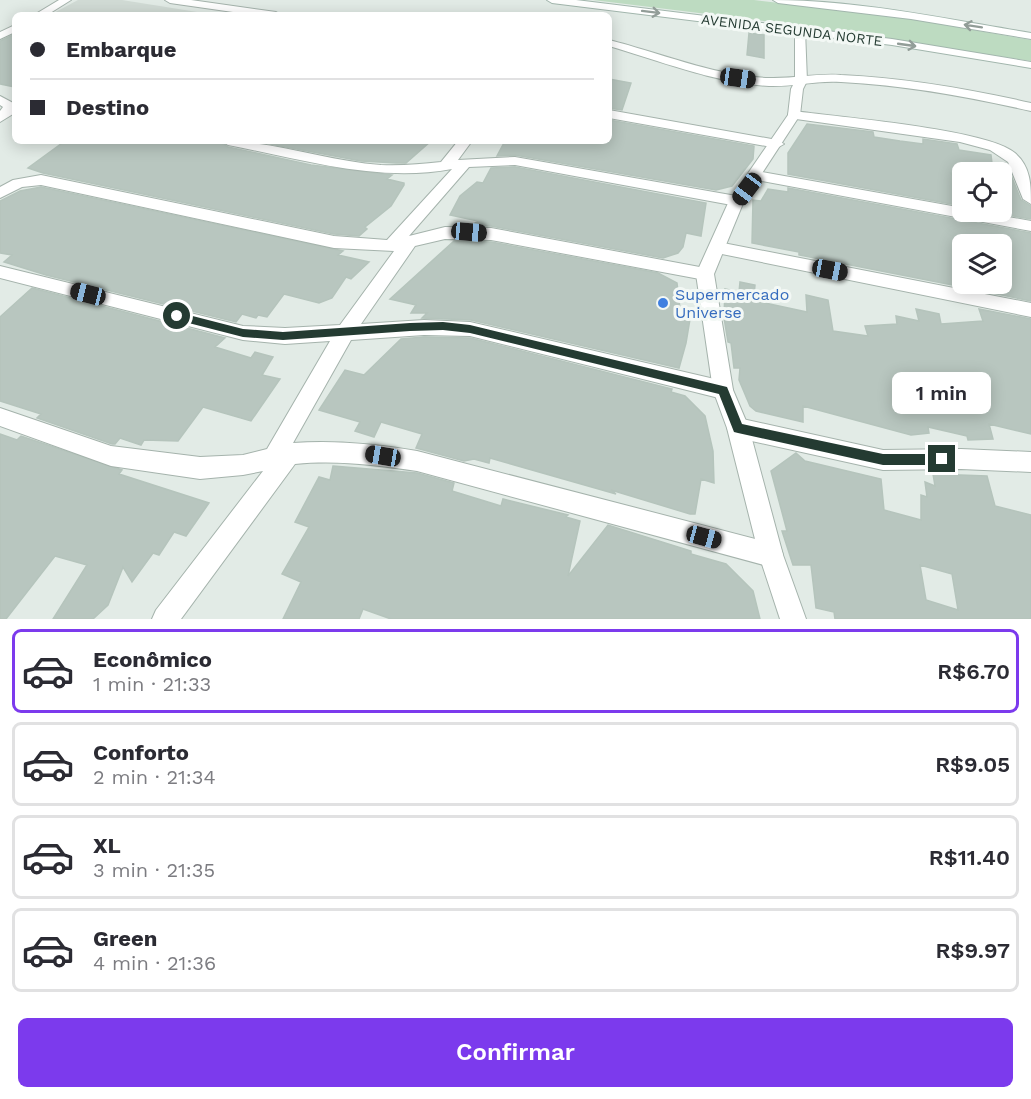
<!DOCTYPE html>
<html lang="pt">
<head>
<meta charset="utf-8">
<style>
	:root { --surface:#fff; --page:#f2f2f3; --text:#2b2b33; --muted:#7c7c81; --line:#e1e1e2; --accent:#7c3aed }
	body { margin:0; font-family:"Work Sans",sans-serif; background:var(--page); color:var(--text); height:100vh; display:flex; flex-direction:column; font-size:22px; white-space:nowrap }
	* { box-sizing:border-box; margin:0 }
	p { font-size:20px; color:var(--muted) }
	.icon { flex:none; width:33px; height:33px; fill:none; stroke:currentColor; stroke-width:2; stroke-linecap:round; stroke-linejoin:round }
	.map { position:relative; height:619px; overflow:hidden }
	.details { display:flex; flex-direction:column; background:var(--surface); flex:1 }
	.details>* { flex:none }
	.top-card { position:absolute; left:12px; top:12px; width:600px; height:132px; border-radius:9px; box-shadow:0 3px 15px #0003; display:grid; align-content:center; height:132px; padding:0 18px; background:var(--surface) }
	.tools { position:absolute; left:952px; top:162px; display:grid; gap:12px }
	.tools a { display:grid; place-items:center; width:60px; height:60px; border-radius:9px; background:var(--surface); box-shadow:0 3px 15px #0003; font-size:30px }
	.end { position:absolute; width:27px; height:27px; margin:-14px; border:8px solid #243b32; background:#fff; box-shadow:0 0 0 3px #fff }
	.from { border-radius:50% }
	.bubble { position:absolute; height:42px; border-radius:9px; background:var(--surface); box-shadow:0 3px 15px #0003; font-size:20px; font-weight:600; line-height:42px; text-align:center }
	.car { position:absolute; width:18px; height:36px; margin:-18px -9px; border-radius:8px; box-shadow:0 0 4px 2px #0007; background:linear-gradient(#222 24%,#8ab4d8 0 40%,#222 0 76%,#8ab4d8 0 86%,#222 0) }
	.top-card b { display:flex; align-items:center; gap:21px; height:57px; font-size:22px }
	.top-card b+b { border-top:2px solid var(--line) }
	.top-card i { width:15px; height:15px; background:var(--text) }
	ul { padding:10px 0 0; list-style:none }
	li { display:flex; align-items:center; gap:18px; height:84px; margin:0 12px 9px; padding:0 6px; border:3px solid var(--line); border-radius:9px }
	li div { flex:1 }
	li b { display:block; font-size:22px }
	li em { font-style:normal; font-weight:600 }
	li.active { border-color:var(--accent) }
	li>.icon { width:54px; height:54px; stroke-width:1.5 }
	.button { display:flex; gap:12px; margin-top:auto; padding:12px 18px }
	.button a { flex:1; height:69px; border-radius:9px; background:var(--accent); color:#fff; font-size:24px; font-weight:600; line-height:69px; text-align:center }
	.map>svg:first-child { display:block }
	.built { fill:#d1dbd5 }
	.green { fill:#bddbc1 }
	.building { fill:#b8c6bf; stroke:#b5c4bc; stroke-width:1.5; fill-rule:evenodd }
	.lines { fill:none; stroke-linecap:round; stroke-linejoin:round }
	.minor-casing { stroke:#a5b3ac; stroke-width:2 }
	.tertiary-casing { stroke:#a5b3ac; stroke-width:2 }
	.secondary-casing { stroke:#a2b6ad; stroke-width:2 }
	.minor { fill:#fff; fill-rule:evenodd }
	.tertiary { fill:#fff; fill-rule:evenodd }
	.secondary { fill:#fff; fill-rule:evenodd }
	.oneway { stroke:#929d98 }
	.route { fill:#243b32 }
	.shop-dot { fill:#3f7fe0; stroke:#f3f8f5; stroke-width:2 }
	.labels { text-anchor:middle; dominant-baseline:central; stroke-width:6; stroke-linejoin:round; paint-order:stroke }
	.far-street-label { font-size:14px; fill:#243b32; stroke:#f3f8f5 }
	.shop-label { font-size:16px; fill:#366cbe; stroke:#f3f8f5; text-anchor:start }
</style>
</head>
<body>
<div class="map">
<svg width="1031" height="619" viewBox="0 0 1031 619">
	<rect width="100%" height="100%" fill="#e2ebe6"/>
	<!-- built -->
	<path class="built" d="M78,0H122L216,15H50Z"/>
	<!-- green -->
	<path class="green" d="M593,0H754L899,17L1031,40V61L772,22Z"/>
	<!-- building -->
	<path class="building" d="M749,33L764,35V58L747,55Z
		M15,34V87L0,84V41Z
		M609,79L631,83L622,110L609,108Z
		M609,120L754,146L753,159L732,186L716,190L515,155L497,156L505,141H609Z
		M807,124L873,132L874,137L900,141L923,144V139L957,144L959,150L991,155L993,172L960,169L962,174L951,173L963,195V206L788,174V153Z
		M65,141H219L228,147L311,165L392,175L387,179L404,183V185L391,206L365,227L367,229L359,236L334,234L43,173L28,168Z
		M254,141H431L406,163H396L361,161Z
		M1002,163H1006L1021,200L1031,206V219L1002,214Z
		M515,167L706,203L701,236L686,233L683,247L678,253L663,258L491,226L472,225L478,221L450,215L460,196L477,182L483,183L491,168Z
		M41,187L343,251L338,255L369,262L351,279L346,277L332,298L319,303L284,294L267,317L258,315L256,318L242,314L236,322L46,275L4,262L12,255L0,253V201L20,191Z
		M788,188L1031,233V301L973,289L971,284H1002V244L963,243V287L799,255V252L752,243L753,200L761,201L768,189L788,192Z
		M454,241L491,242L658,273L677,283L681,317L690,319L686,343L679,368L471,320L422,318L427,313H411L416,305L390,299Z
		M740,282L755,285L754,295L766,297L765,303L807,312L806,295L828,300L833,331L868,336L865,326L897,324L896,316L919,321L916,309L939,314L941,324L983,321L979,309L1031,319V434L989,424L993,439L968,440L967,436L928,427L929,433L911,435L803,406V422L756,411L750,406L739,380L740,368H734L731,343L728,342L724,318L725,289L739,292Z
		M32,288L225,338L215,347L251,358L255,352L273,357L262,375L280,379L251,421L203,407L178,441L144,440L141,445L120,438L115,444H112L37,418L41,414L0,401V317Z
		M424,337L470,338L672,389L671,392L685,396L705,416L713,451L714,483L701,479L695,514H690L611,490L616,494L490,458L489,463L474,459L464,461L416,448L422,434L381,422L374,437L355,431L360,422L319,410L345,370L364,375L401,339Z
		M0,434L17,440L21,436L122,470L119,474L209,503L186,536L174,532L159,555L153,553L132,582L123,567L108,605L93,619H53L87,565L55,556L6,619H0Z
		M796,453L805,461L881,479L884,510L921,520V495L927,497L925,482L935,486L933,474L987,476L995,506L1031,515V619H835L834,612L816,608L811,565H793L782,531H787L771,471ZM920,565L952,574L958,610L926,600Z
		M333,466L417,473L454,483L452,491L501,506L503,499L568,515L566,517L580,521L568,576L608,525L691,551V554L726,564L753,591L760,619H391L363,609L359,619H283L301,582L282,574L309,527L295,522L319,477L330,480Z"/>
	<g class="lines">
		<!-- minor casing -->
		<g class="minor-casing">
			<path id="minor" d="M59,0H71L47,15H34Z
				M165,0H191L276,12L281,15H254L170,3Z
				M15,25V32L0,39V32Z
				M609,40C661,53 714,76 769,78C793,79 817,73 841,75C905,78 969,89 1031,103V111C969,97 905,85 841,82C817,80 793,87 769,86C715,83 660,61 609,46Z
				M0,96L15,104L13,114L0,122V111L3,107L0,105Z
				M609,110L777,140L784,144L777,148L609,118Z
				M794,111C837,117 988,129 1015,153C1031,167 1031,185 1031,204L1023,199L1008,162L990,150L960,142L789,118L788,115L789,112Z
				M221,141C276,141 327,161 381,165C401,166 421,164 441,162L458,141H472L458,160L515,157L742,197L745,201L737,206L515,165L469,167L409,236L445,227L491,228L705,268L711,270L714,274L711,278L705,280L491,240L445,239L415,246L361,324L424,320L470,322L723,381L730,384L733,390L730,396L723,399L470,336L424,335L351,340L293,443C336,440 375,444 417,451L771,543L780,546L783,555L780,564L771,567L417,471C375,465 337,460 295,464L181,619H152L156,610L263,471L243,475L200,479L111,466L0,426V408L111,446L200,457L243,455L267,449L330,341L285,344L243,340L0,278V266L243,326L285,328L340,325L394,251L334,248L41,185L22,187L0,198V187L13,180L41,175L334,236L387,240L452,169C377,183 301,159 228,145Z
				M756,171L963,208V212H980L1031,221V231L751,179L749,176Z
				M718,242L1031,303V317L712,252L710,248L712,244Z
				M738,418L883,450L961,449L1031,452V472L961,469L883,470L738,438L731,435L727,428L731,421Z"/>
		</g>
		<!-- tertiary casing -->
		<g class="tertiary-casing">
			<path id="tertiary" d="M800,27L805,30L807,81L803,89L800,115L744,201L714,274L733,390L749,428L783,555L806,619H780L759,555L727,428L713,390L696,274L729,201L788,115L791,89L795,81V30Z"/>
		</g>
		<!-- secondary casing -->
		<g class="secondary-casing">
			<path id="secondary" d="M547,0H576L892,39L1031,62V68L892,45L552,3Z
				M773,0C859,0 946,19 1031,33V39L911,19L778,3Z"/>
		</g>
		<!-- minor -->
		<use href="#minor" class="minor"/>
		<!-- tertiary -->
		<use href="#tertiary" class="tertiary"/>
		<!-- secondary -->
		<use href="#secondary" class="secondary"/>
	</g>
	<!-- one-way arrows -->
	<defs><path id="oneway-shaft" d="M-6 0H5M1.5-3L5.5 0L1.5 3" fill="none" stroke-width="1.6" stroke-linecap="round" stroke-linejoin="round" transform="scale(1.5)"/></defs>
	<g class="oneway">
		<use href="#oneway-shaft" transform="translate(651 12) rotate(7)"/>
		<use href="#oneway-shaft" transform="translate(973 26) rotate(-171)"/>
		<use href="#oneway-shaft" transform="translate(907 45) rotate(8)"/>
	</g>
	<!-- route -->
	<path class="route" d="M177,312L243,329L283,332L410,323L443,322L470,325L727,387L742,424L883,454H942L947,459L942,465H883L738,433L734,432L719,394L470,333L443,330L410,331L283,340L243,337L177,320L172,316Z"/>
	<!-- markers -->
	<circle class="shop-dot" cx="663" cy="303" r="6"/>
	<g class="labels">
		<!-- far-street labels -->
		<g class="far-street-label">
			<text transform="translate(792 30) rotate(7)">AVENIDA SEGUNDA NORTE</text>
		</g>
		<!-- shop labels -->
		<g class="shop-label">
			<text x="675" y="294">Supermercado<tspan x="675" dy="18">Universe</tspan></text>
		</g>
	</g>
</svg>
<div class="tools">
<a><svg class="icon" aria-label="locate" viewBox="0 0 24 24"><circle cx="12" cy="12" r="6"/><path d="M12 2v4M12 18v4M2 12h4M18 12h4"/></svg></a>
<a><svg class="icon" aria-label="layers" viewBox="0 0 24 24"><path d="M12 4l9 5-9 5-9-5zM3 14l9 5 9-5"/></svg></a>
</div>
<i class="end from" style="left:177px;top:316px"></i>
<i class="end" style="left:942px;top:459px"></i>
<div class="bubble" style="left:892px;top:372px;width:99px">1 min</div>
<i class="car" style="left:738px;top:78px;rotate:98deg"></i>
<i class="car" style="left:747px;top:189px;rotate:217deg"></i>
<i class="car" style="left:469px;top:232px;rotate:95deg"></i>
<i class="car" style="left:830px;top:270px;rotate:101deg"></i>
<i class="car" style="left:88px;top:294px;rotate:284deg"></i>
<i class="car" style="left:383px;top:456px;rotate:280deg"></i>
<i class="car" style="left:704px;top:537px;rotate:105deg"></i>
<div class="top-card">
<b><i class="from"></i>Embarque</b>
<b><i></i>Destino</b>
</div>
</div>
<section class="details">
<ul>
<li class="active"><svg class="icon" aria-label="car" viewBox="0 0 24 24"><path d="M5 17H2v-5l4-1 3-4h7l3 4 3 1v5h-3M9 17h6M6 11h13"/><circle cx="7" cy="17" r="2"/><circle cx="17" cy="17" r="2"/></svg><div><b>Econômico</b><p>1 min · 21:33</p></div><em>R$6.70</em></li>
<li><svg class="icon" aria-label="car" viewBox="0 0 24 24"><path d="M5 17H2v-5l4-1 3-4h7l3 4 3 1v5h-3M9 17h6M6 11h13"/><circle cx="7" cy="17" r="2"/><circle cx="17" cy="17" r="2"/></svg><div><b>Conforto</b><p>2 min · 21:34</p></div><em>R$9.05</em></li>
<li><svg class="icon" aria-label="car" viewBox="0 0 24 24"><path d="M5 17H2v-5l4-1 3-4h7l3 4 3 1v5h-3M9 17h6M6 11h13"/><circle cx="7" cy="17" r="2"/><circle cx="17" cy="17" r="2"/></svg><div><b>XL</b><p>3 min · 21:35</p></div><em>R$11.40</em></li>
<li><svg class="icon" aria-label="car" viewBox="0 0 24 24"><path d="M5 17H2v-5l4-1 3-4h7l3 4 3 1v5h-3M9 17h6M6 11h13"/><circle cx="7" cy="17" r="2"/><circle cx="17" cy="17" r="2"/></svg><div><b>Green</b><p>4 min · 21:36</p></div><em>R$9.97</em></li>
</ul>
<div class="button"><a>Confirmar</a></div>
</section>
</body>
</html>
